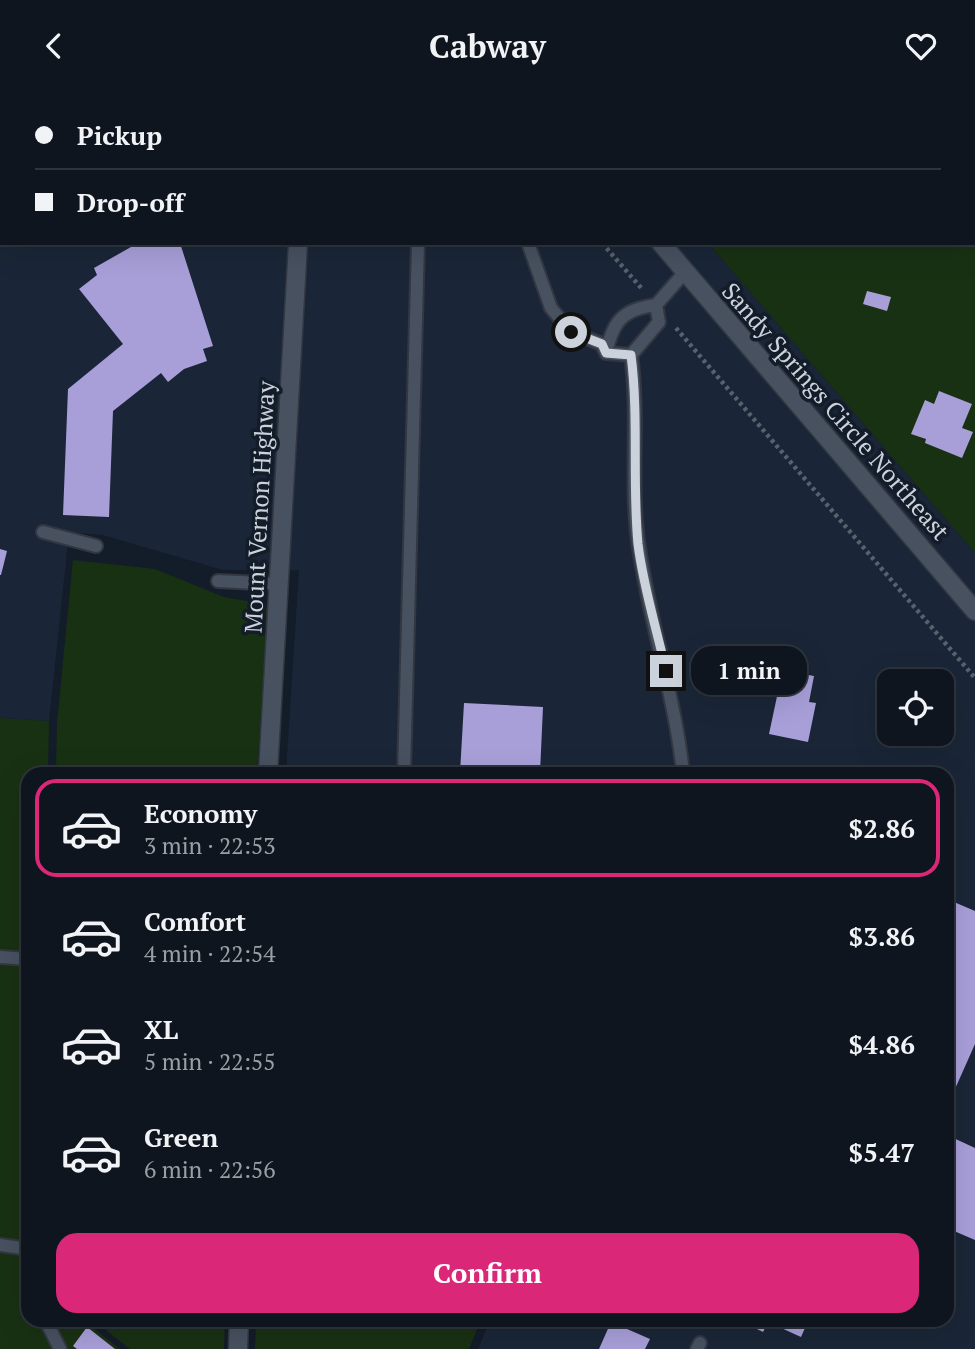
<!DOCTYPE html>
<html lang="en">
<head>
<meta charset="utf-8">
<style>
	:root { --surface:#0e151f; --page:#171e28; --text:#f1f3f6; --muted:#9b9fa4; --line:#2e343d; --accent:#db2777 }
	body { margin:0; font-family:"PT Serif",serif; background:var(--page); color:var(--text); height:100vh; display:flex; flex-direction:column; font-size:26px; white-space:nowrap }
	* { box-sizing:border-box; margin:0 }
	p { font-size:23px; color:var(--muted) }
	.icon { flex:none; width:38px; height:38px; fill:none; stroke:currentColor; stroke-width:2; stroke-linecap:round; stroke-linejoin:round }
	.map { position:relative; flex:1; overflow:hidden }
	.drawer { position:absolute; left:21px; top:676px; width:933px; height:560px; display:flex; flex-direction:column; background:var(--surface); border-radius:21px; box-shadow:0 7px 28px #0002,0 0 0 2px var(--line) }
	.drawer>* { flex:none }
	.banner { position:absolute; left:0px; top:0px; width:976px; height:154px; box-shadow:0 7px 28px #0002,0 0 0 2px var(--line); display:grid; align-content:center; height:154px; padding:0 35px; background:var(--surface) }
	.buttons { position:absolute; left:877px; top:578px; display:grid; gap:14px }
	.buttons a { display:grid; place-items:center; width:77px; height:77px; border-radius:14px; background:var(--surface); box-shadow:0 7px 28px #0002,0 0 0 2px var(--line); font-size:35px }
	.end { position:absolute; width:32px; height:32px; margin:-16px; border:9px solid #ccd2db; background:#111; box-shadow:0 0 0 4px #111 }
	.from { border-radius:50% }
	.bubble { position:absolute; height:49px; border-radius:21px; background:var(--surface); box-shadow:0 7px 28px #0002,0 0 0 2px var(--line); font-size:23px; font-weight:600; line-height:49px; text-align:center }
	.banner b { display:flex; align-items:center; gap:24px; height:66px; font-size:26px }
	.banner b+b { border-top:2px solid var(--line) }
	.banner i { width:18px; height:18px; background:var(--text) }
	ul { padding:12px 0 0; list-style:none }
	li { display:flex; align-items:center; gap:21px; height:98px; margin:0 14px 10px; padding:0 21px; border:4px solid transparent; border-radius:21px }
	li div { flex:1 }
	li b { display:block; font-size:26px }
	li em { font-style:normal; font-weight:600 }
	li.active { border-color:var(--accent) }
	li>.icon { width:63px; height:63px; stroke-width:1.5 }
	.button { display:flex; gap:14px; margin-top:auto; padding:14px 35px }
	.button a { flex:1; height:80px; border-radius:21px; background:var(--accent); color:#fff; font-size:28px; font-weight:600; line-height:80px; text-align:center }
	header { display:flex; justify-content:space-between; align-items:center; height:91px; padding:0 35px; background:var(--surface); font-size:32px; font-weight:600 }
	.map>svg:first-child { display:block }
	.built { fill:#1a2637; fill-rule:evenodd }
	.green { fill:#193113 }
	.building { fill:#a89fd9 }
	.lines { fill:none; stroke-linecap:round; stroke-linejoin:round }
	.service-casing { stroke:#323741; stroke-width:16 }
	.minor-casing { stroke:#323741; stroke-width:21 }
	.tertiary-casing { stroke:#323741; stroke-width:21 }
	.path { stroke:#59616d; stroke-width:4.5; stroke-dasharray:3.5 3.5; stroke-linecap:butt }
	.service { stroke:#475160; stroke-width:12 }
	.minor { stroke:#475160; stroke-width:18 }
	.tertiary { stroke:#475160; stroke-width:18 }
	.route { stroke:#ccd2db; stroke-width:9 }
	.labels { text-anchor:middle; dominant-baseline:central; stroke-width:7; stroke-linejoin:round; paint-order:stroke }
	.street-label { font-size:24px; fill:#ccd2db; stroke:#131c29 }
</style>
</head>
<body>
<header><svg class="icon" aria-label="back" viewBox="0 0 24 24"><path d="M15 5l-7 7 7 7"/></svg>Cabway<svg class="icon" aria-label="heart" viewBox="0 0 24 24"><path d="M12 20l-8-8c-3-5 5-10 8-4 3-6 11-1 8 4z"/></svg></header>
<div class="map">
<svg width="975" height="1258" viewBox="0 0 975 1258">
	<rect width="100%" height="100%" fill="#131c29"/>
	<!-- built -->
	<path class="built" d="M0,0H654L2,2V152H708L975,462V1258H478L490,1229L947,1228V682H286L299,479H223L103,444L69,441L49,630L0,627ZM889,590H942V642H889Z
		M711,0H975V106V2Z"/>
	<!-- green -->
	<path class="green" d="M975,106V462L708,152H975Z
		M73,469L155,478L224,506L268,514L257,682H56L57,632Z
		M0,627L49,630L48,682H28V1228L83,1229L120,1258H0Z
		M93,1229H225L224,1258H130Z
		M256,1229V1228L481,1229L469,1258H255Z"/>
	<!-- building -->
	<path class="building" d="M138,152H180L213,255L203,258L207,270L184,278L168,291L161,282L113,320L109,426L63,424L68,298L123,253L79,198L97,184L94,177Z
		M867,200L891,206L887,220L863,213Z
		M939,300L972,313L962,337L973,341L962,367L925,352L926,348L911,343L925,309L934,313Z
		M0,458L7,460L1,484H0Z
		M797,582L814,585L809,611L816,612L808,651L769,643L779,596L793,598Z
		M464,612L543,616L540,682H460Z
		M947,808L975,820V953L947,1016Z
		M947,1044L975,1057V1149L947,1137Z
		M737,1228H809L801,1246L768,1231L763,1241Z
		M611,1231L650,1248L645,1258H599Z
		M87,1236L115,1258H77L73,1255Z"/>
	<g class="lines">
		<!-- service casing -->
		<g class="service-casing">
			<path id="service" d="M945,0L949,2
				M528,152L551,217L571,241L602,253L606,262
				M606,262C613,230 623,218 656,214L685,181
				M606,262L631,264L659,231L656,214
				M631,264C640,328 629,393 639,457C650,533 675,606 683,682
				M43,441L96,455
				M218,490L279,493
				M404,682L418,152
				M0,866L28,868
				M0,1154L28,1158
				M28,1184V1195
				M45,1228L60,1258
				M697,1258L700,1252"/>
		</g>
		<!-- minor casing -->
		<g class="minor-casing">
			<path id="minor" d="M530,0L532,2
				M624,2L625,0
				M661,152L975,520"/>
		</g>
		<!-- tertiary casing -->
		<g class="tertiary-casing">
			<path id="tertiary" d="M309,2V0
				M268,682L298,152
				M238,1258L239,1228"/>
		</g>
		<!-- path -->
		<path class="path" d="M473,0L475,2
			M602,152L643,199
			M676,237L975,587"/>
		<!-- service -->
		<use href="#service" class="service"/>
		<!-- minor -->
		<use href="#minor" class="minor"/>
		<!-- tertiary -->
		<use href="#tertiary" class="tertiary"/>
	</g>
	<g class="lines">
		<!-- route -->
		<path class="route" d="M571,241L602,253L606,262L631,264C639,327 632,390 638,453C643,495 657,539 666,580"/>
	</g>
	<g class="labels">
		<!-- street labels -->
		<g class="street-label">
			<text transform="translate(836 320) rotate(49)">Sandy Springs Circle Northeast</text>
			<text transform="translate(259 416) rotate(-87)">Mount Vernon Highway</text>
		</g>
	</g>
</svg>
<div class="buttons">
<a><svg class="icon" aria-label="locate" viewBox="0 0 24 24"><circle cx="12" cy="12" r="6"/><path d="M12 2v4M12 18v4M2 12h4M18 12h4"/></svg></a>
</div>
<i class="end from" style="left:571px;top:241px"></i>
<i class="end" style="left:666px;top:580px"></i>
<div class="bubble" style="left:691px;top:555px;width:116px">1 min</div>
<div class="banner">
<b><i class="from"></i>Pickup</b>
<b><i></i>Drop-off</b>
</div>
<section class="drawer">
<ul>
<li class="active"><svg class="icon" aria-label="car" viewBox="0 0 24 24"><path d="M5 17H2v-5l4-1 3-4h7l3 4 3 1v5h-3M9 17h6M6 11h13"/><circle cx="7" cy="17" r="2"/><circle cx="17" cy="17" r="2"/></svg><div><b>Economy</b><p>3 min · 22:53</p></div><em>$2.86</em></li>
<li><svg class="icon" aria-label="car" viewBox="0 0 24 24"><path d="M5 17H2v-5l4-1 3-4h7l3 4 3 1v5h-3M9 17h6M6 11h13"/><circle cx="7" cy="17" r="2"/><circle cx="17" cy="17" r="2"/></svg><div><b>Comfort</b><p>4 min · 22:54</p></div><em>$3.86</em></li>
<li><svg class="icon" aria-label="car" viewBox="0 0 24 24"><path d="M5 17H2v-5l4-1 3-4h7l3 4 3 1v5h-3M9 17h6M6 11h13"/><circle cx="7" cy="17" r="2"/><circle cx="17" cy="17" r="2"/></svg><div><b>XL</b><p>5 min · 22:55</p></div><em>$4.86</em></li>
<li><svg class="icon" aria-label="car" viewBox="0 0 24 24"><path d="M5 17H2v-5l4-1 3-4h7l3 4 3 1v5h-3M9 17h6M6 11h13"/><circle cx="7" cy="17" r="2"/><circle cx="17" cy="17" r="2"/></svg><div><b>Green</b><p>6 min · 22:56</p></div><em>$5.47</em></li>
</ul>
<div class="button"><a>Confirm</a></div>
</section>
</div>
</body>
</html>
